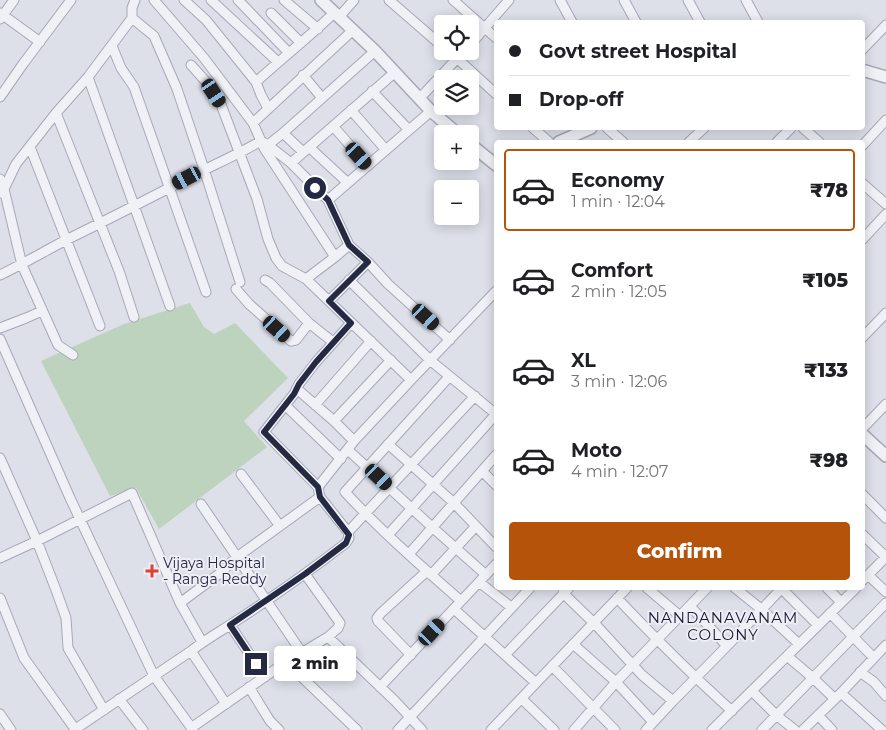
<!DOCTYPE html>
<html lang="en">
<head>
<meta charset="utf-8">
<style>
	:root { --surface:#fff; --page:#f2f2f2; --text:#202124; --muted:#757577; --line:#e0e0e0; --accent:#b45309 }
	body { margin:0; font-family:Montserrat,sans-serif; background:var(--page); color:var(--text); height:100vh; display:flex; flex-direction:column; font-size:19px; white-space:nowrap }
	* { box-sizing:border-box; margin:0 }
	p { font-size:16px; color:var(--muted) }
	.icon { flex:none; width:28px; height:28px; fill:none; stroke:currentColor; stroke-width:2; stroke-linecap:round; stroke-linejoin:round }
	.map { position:relative; flex:1; overflow:hidden }
	.sheet { position:absolute; left:494px; top:140px; width:371px; height:450px; display:flex; flex-direction:column; background:var(--surface); border-radius:5px; box-shadow:0 2px 12px #0003 }
	.sheet>* { flex:none }
	.hud { position:absolute; left:494px; top:20px; width:371px; height:110px; border-radius:5px; box-shadow:0 2px 12px #0003; display:grid; align-content:center; height:110px; padding:0 15px; background:var(--surface) }
	.controls { position:absolute; left:434px; top:15px; display:grid; gap:10px }
	.controls a { display:grid; place-items:center; width:45px; height:45px; border-radius:5px; background:var(--surface); box-shadow:0 2px 12px #0003; font-size:25px }
	.end { position:absolute; width:22px; height:22px; margin:-11px; border:6px solid #252941; background:#fff; box-shadow:0 0 0 2px #fff }
	.from { border-radius:50% }
	.bubble { position:absolute; height:35px; border-radius:5px; background:var(--surface); box-shadow:0 2px 12px #0003; font-size:16px; font-weight:800; line-height:35px; text-align:center }
	.car { position:absolute; width:15px; height:30px; margin:-15px -8px; border-radius:6px; box-shadow:0 0 4px 1px #0007; background:linear-gradient(#222 24%,#8ab4d8 0 40%,#222 0 76%,#8ab4d8 0 86%,#222 0) }
	.hud b { display:flex; align-items:center; gap:18px; height:48px; font-size:19px }
	.hud b+b { border-top:1px solid var(--line) }
	.hud i { width:12px; height:12px; background:var(--text) }
	ul { padding:9px 0 0; list-style:none }
	li { display:flex; align-items:center; gap:15px; height:82px; margin:0 10px 8px; padding:0 5px; border:2px solid transparent; border-radius:5px }
	li div { flex:1 }
	li b { display:block; font-size:19px }
	li em { font-style:normal; font-weight:800 }
	li.on { border-color:var(--accent) }
	li>.icon { width:45px; height:45px; stroke-width:1.5 }
	.button { display:flex; gap:10px; margin-top:auto; padding:10px 15px }
	.button a { flex:1; height:58px; border-radius:5px; background:var(--accent); color:#fff; font-size:20px; font-weight:800; line-height:58px; text-align:center }
	.map>svg:first-child { display:block }
	.grass { fill:#bed3bd }
	.lines { fill:none; stroke-linecap:round; stroke-linejoin:round }
	.minor-casing { stroke:#a6a8b7; stroke-width:11 }
	.tertiary-casing { stroke:#a6a8b7; stroke-width:14 }
	.minor { stroke:#f0f1f7; stroke-width:9 }
	.tertiary { stroke:#f0f1f7; stroke-width:11 }
	.route { stroke:#252941; stroke-width:6 }
	.poi-dot { fill:#dc4134; stroke:#edeef6; stroke-width:2 }
	.labels { text-anchor:middle; dominant-baseline:central; stroke-width:4; stroke-linejoin:round; paint-order:stroke }
	.poi-label { font-size:14px; fill:#252941; stroke:#edeef6; text-anchor:start }
	.neighbourhood-label { font-size:15px; letter-spacing:1px; fill:#171a31; stroke:#edeef6 }
</style>
</head>
<body>
<div class="map">
<svg width="886" height="730" viewBox="0 0 886 730">
	<rect width="100%" height="100%" fill="#dddfe9"/>
	<!-- grass -->
	<path class="grass" d="M190,303L204,327L214,334L235,323L288,378L244,421L267,447L159,529L136,488L110,496L41,361L124,324Z"/>
	<g class="lines">
		<!-- minor casing -->
		<g class="minor-casing">
			<path id="minor" d="M154,0L204,58L253,123L261,141L264,148L335,257
				M184,0L206,20L256,82L261,95L268,108
				M211,0L278,62
				M238,0L289,53
				M284,0L318,29
				M389,0L442,46
				M453,0L496,38
				M560,0L572,22
				M624,0L636,22
				M688,0L700,22
				M746,0L758,22
				M0,13L40,42
				M271,13L301,43
				M339,17L354,0
				M132,18L154,36L177,89L204,169L240,282
				M0,19L14,0
				M470,45L509,0
				M112,46L121,68L134,87L206,292
				M862,50L886,25
				M449,51L496,94
				M191,65L209,85L220,102L257,199L268,239L276,258L282,266L306,279L411,380
				M303,75L322,98
				M88,77L170,306
				M256,82C281,59 309,37 334,13
				M372,91L409,130
				M0,97L23,64L71,0
				M419,99L464,51
				M351,110L386,150
				M56,113L119,271L134,317
				M253,123L352,31
				M333,126L368,166
				M533,128L549,142
				M607,128L623,142
				M803,128L819,142
				M283,133L303,152
				M689,142L704,128
				M777,142L791,128
				M268,145L291,163L328,200L349,245L368,262L388,284L450,340
				M862,146L886,120
				M30,147L100,326
				M309,147L348,183
				M291,163L394,73
				M0,179L4,189L22,265L58,345L73,355
				M862,183L886,204
				M0,193L4,189L16,164L56,113L88,77L132,18V8L135,0
				M328,200L431,111
				M862,240L886,214
				M0,275C23,264 45,251 68,239C103,222 138,204 173,186C202,170 233,157 261,141L268,145L283,133L375,51
				M306,279L335,257L349,245
				M265,280L270,283L309,323L333,342
				M349,280L431,361L496,414
				M236,289L249,304L291,341L296,340L309,323
				M329,301L368,262
				M0,328L26,318L42,311
				M862,338L886,313
				M0,339L70,498L154,676L193,730
				M449,377L345,492C381,531 421,566 461,601
				M297,389L334,421L354,441
				M285,405L341,459
				M315,405L371,341
				M334,421L391,360
				M862,429L886,404
				M388,444L454,503L496,547
				M348,450L432,527L486,575
				M0,458L37,541L56,590L66,618L68,648L104,710
				M482,471L496,485
				M241,474L280,526
				M318,487L264,432L294,394L299,384L316,362L351,323
				M862,494L886,518
				M201,504L302,653
				M348,532L475,396
				M862,534L886,557
				M388,535L496,414
				M409,554L496,455
				M0,558L37,541L132,493L180,603L202,642
				M305,574L340,623L338,628L328,637
				M431,575L476,526
				M868,575L886,592
				M862,581L886,557
				M479,582L511,607
				M647,588L680,616
				M735,588L761,609L799,644
				M781,588L818,625
				M827,588L841,602
				M563,593L596,625L642,675L673,701
				M0,598L24,658L75,729
				M617,598C654,637 692,675 732,711
				M180,603L219,574L237,557L320,497
				M690,606L727,646
				M454,609L536,683
				M830,613L874,658
				M230,625L265,677
				M573,644L616,682L653,722
				M191,651L226,704
				M411,655L378,621L377,618L381,613L427,571
				M505,655L569,588
				M787,656L813,678L835,699
				M286,662L357,730
				M552,666L615,730
				M860,672L874,682L886,696
				M249,687L270,721L279,730
				M380,687L496,564
				M752,691L776,715L795,730
				M841,693L882,730
				M119,699L143,730
				M522,699L554,730
				M0,714L11,730
				M818,715L832,730
				M191,728L286,662L328,637L395,701L422,730
				M74,730L191,651C206,639 223,630 239,619C276,595 311,570 346,543L349,538L348,532L320,497L318,487L354,441L411,380L496,291
				M398,730L530,588
				M491,730L627,588
				M574,730L616,682L707,588
				M646,730L673,701L727,646L782,588
				M712,730L856,588
				M762,730L886,603
				M803,730L841,693L886,645"/>
		</g>
		<!-- tertiary casing -->
		<g class="tertiary-casing">
			<path id="tertiary" d="M321,0L375,51L431,111L458,134
				M862,70L886,77
				M559,142L591,128
				M470,144L496,165
				M862,434L886,456"/>
		</g>
		<!-- minor -->
		<use href="#minor" class="minor"/>
		<!-- tertiary -->
		<use href="#tertiary" class="tertiary"/>
	</g>
	<g class="lines">
		<!-- route -->
		<path class="route" d="M256,664L230,625L305,574L346,543L349,535L320,497L318,487L264,432L294,394L299,384L316,362L351,323L329,301L368,262L349,245L328,200L315,188"/>
	</g>
	<!-- markers -->
	<path class="poi-dot" d="M149.5 563.5h5v5h5v5h-5v5h-5v-5h-5v-5h5z"/>
	<g class="labels">
		<!-- poi labels -->
		<g class="poi-label">
			<text x="163" y="563">Vijaya Hospital<tspan x="163" dy="16">- Ranga Reddy</tspan></text>
		</g>
		<!-- neighbourhood labels -->
		<g class="neighbourhood-label">
			<text x="723" y="617">NANDANAVANAM<tspan x="723" dy="17">COLONY</tspan></text>
		</g>
	</g>
</svg>
<div class="controls">
<a><svg class="icon" aria-label="locate" viewBox="0 0 24 24"><circle cx="12" cy="12" r="6"/><path d="M12 2v4M12 18v4M2 12h4M18 12h4"/></svg></a>
<a><svg class="icon" aria-label="layers" viewBox="0 0 24 24"><path d="M12 4l9 5-9 5-9-5zM3 14l9 5 9-5"/></svg></a>
<a>+</a>
<a>−</a>
</div>
<i class="end from" style="left:315px;top:188px"></i>
<i class="end" style="left:256px;top:664px"></i>
<div class="bubble" style="left:274px;top:646px;width:82px">2 min</div>
<i class="car" style="left:214px;top:93px;rotate:147deg"></i>
<i class="car" style="left:359px;top:156px;rotate:138deg"></i>
<i class="car" style="left:187px;top:178px;rotate:242deg"></i>
<i class="car" style="left:426px;top:317px;rotate:132deg"></i>
<i class="car" style="left:277px;top:329px;rotate:132deg"></i>
<i class="car" style="left:379px;top:477px;rotate:133deg"></i>
<i class="car" style="left:432px;top:632px;rotate:43deg"></i>
<div class="hud">
<b><i class="from"></i>Govt street Hospital</b>
<b><i></i>Drop-off</b>
</div>
<section class="sheet">
<ul>
<li class="on"><svg class="icon" aria-label="car" viewBox="0 0 24 24"><path d="M5 17H2v-5l4-1 3-4h7l3 4 3 1v5h-3M9 17h6M6 11h13"/><circle cx="7" cy="17" r="2"/><circle cx="17" cy="17" r="2"/></svg><div><b>Economy</b><p>1 min · 12:04</p></div><em>₹78</em></li>
<li><svg class="icon" aria-label="car" viewBox="0 0 24 24"><path d="M5 17H2v-5l4-1 3-4h7l3 4 3 1v5h-3M9 17h6M6 11h13"/><circle cx="7" cy="17" r="2"/><circle cx="17" cy="17" r="2"/></svg><div><b>Comfort</b><p>2 min · 12:05</p></div><em>₹105</em></li>
<li><svg class="icon" aria-label="car" viewBox="0 0 24 24"><path d="M5 17H2v-5l4-1 3-4h7l3 4 3 1v5h-3M9 17h6M6 11h13"/><circle cx="7" cy="17" r="2"/><circle cx="17" cy="17" r="2"/></svg><div><b>XL</b><p>3 min · 12:06</p></div><em>₹133</em></li>
<li><svg class="icon" aria-label="car" viewBox="0 0 24 24"><path d="M5 17H2v-5l4-1 3-4h7l3 4 3 1v5h-3M9 17h6M6 11h13"/><circle cx="7" cy="17" r="2"/><circle cx="17" cy="17" r="2"/></svg><div><b>Moto</b><p>4 min · 12:07</p></div><em>₹98</em></li>
</ul>
<div class="button"><a>Confirm</a></div>
</section>
</div>
</body>
</html>
